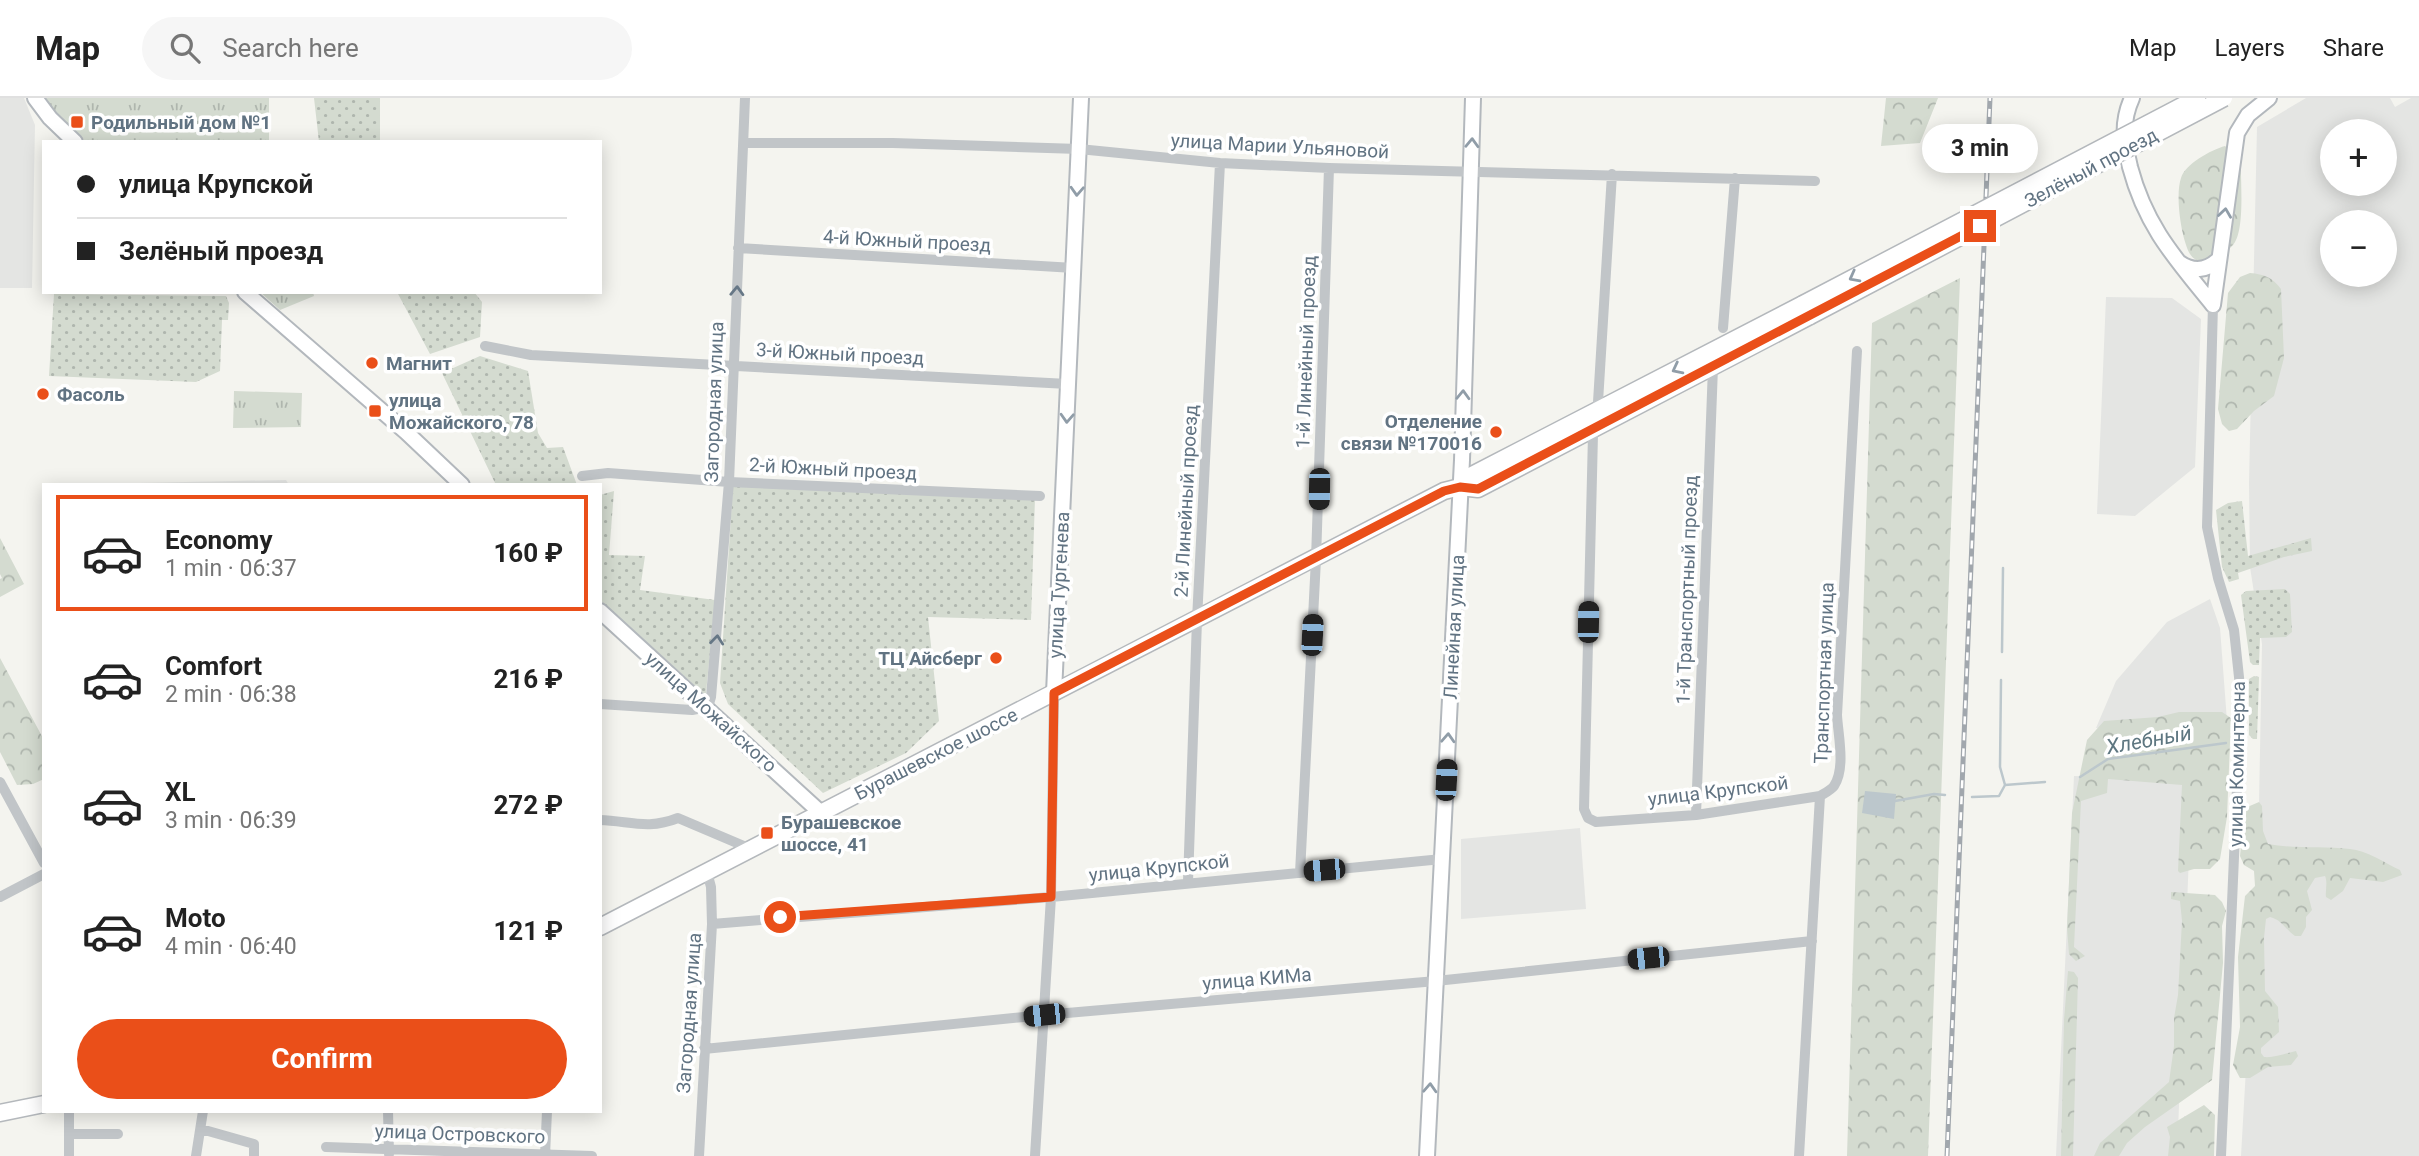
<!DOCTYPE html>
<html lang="en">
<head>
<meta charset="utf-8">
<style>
	:root { --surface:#fff; --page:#f6f6f6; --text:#222; --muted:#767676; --line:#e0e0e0; --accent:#ea4f19 }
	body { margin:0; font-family:Roboto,sans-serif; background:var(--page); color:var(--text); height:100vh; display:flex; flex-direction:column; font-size:26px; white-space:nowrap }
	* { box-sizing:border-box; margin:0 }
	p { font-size:23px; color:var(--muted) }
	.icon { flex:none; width:38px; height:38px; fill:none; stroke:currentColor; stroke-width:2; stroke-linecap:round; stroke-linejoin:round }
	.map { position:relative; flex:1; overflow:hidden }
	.panel { position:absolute; left:42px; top:385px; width:560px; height:630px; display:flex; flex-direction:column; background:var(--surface); border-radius:0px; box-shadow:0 4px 18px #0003 }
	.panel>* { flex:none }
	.hud { position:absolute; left:42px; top:42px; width:560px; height:154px; border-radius:0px; box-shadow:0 4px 18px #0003; display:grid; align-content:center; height:154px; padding:0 35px; background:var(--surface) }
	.buttons { position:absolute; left:2320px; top:21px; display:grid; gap:14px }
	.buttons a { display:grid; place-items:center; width:77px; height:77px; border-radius:50%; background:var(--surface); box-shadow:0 4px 18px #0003; font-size:35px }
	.end { position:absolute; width:32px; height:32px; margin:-16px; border:9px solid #ea4f19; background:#fff; box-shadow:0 0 0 4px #fff }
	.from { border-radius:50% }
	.bubble { position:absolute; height:49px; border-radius:24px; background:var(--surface); box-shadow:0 4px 18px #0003; font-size:23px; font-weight:700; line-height:49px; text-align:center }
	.car { position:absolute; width:21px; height:42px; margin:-21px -10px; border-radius:9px; box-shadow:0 0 5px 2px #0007; background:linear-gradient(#222 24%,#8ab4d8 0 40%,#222 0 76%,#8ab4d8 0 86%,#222 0) }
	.hud b { display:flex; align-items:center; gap:24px; height:66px; font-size:26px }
	.hud b+b { border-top:2px solid var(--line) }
	.hud i { width:18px; height:18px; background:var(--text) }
	ul { padding:12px 0 0; list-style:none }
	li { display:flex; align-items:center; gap:21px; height:116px; margin:0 14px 10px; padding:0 21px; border:4px solid transparent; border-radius:0px }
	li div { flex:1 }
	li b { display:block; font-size:26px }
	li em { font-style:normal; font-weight:700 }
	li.selected { border-color:var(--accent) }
	li>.icon { width:63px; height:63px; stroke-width:1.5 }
	.primary-button { display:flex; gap:14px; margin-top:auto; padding:14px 35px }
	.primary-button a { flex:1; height:80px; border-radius:42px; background:var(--accent); color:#fff; font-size:28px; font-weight:700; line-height:80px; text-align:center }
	header { display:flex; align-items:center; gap:42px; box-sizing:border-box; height:98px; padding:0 35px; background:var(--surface); border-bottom:2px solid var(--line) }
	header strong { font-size:33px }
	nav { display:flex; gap:38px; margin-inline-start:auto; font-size:24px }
	.search { width:490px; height:63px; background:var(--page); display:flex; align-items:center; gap:18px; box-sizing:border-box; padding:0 24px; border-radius:38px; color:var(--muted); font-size:26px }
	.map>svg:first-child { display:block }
	.built { fill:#e4e5e3; fill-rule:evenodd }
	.grass { fill:url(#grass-dots) }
	.forest { fill:url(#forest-crowns) }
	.park { fill:url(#park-tufts) }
	.water { fill:#bcc7cc }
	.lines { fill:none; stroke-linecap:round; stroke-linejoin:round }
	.stream { stroke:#bcc7cc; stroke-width:2.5 }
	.secondary-casing { stroke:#b3b8bd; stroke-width:18 }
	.primary-casing { stroke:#b4b8bc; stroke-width:19 }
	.street { stroke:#c1c5c8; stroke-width:10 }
	.secondary { stroke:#fff; stroke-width:14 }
	.primary { stroke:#fff; stroke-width:16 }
	.rail-casing { stroke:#a1a7ad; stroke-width:5 }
	.rail { stroke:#fff; stroke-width:2.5; stroke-dasharray:8; stroke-linecap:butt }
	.primary-bridge-casing { stroke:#b4b8bc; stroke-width:19; stroke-linecap:butt }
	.primary-bridge { stroke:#fff; stroke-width:16 }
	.oneway { stroke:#909da8 }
	.oneway2 { stroke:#667786 }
	.route { stroke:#ea4f19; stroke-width:9 }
	.poi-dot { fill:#ea4f19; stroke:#fff; stroke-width:2.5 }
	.labels { text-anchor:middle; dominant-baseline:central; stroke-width:7; stroke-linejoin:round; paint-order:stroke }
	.poi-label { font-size:19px; font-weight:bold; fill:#617382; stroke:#fff; text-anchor:start }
	.street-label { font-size:19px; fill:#617382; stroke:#fff }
	.water-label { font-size:21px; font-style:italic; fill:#5d7680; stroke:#fff }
</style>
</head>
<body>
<header>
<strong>Map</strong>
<div class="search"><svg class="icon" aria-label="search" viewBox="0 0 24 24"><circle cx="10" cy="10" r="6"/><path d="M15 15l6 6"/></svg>Search here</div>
<nav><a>Map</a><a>Layers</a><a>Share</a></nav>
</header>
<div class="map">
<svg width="2419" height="1058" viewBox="0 0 2419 1058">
	<defs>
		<pattern id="grass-dots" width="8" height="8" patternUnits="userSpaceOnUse" patternTransform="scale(1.75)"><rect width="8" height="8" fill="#d4dbd0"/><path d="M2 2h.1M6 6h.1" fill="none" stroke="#afb6ae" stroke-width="1.8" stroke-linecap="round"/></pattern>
		<pattern id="forest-crowns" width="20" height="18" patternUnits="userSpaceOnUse" patternTransform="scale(1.75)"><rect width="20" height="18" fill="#d4dbd0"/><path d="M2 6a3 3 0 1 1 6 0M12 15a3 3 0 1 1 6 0" fill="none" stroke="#afb6ae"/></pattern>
		<pattern id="park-tufts" width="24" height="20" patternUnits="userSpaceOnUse" patternTransform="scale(1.75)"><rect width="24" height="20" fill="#d4dbd0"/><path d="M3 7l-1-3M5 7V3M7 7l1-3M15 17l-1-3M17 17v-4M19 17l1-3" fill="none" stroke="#afb6ae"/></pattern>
	</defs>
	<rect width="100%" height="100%" fill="#f4f4ef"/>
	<!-- built -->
	<path class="built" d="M0,0H24L35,27L32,190H0Z
		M2306,0H2390L2395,9L2411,0H2419V1058H2241L2258,760L2262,546L2250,469L2249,385L2257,29ZM2333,33H2385V86H2333ZM2333,124H2385V177H2333Z
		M2106,199L2172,200L2201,221L2195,369L2135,418L2097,416Z
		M286,382L289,387H139V385Z
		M2210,501L2220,530L2227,623L2096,630L2116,583L2167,524Z
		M2074,678L2192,682L2177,1058H2056Z
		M1580,730L1586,811L1461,821V741Z"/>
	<!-- grass -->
	<path class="grass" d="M314,0H380V44H319Z
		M397,194H474L482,204L480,239L430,256Z
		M54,196L226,198L229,205L228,222H222L220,273L196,284L49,278Z
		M480,258L528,273L538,335L547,350L563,349L577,387H496L442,275Z
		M733,388L1035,400L1031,522L928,519L939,623L906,655L823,695L728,606L720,585Z
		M614,393L609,457L645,458L640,492L715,502L706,595H703L600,502V397Z
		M2242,403L2248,458L2311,440L2312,453L2284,459L2238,475L2239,481L2229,484L2222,469L2216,412L2228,405Z
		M2285,491L2290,496L2292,534L2286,539L2260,540L2259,567H2253L2250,564L2241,497L2246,493Z
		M2254,578L2259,579L2257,641H2253L2249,637V581Z"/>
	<!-- forest -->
	<path class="forest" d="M1886,0H1938L1920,45L1881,48Z
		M2225,48L2241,61C2240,81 2246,135 2232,148C2225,156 2213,160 2204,165C2199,164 2193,161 2190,156C2181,140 2175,97 2181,80C2185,66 2211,52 2225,48Z
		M2250,175C2264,176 2273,180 2281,191L2284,260L2274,298L2254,313L2237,331L2229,333L2222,326L2218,311L2228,195L2240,179Z
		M1960,180L1928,1058H1847L1872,225Z
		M0,440L24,486L0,499V481L2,480L0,476Z
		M0,560L44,642V681L33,686L17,687L0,654Z
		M2179,614H2222L2231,620L2227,719L2220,761L2210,771H2194L2180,775L2178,773L2182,687L2108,681L2107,695L2081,703L2074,849L2085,858L2076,863L2069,856L2067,830L2072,715L2087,642L2104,623L2158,619Z
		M2259,704L2262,708L2263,733L2268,746C2295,751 2322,748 2350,751C2366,752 2385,765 2400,772L2402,777L2383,784L2350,780L2343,793L2331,802L2326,799C2325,792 2328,785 2325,778L2315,780L2307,793L2312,812L2306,819V829L2301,838H2295C2285,831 2282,822 2270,819L2266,821L2264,840L2265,893L2278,909L2279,934L2261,950V955L2264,959C2274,960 2286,955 2296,953L2298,958L2291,967L2268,969L2250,980H2240L2233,967L2240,929L2238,859L2245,798L2255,788L2254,773L2244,767L2240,758L2245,710Z
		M2171,794L2215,797L2222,804L2226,813L2222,828L2223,865L2212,982L2145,1029L2127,1045L2119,1058H2094L2100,1045L2169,984L2174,948V920L2178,897L2182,823L2180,803L2171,801Z
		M2068,873L2074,874L2078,880L2073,1058H2061L2064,922Z
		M2204,1007L2215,1017L2214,1058H2168L2170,1039L2167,1029Z"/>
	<!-- park -->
	<path class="park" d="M43,0H269V44H86L55,16Z
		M260,194H313L314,198L280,212Z
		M234,293L302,295L301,329L233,330Z"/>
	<!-- water -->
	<path class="water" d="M1865,693L1896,696L1894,721L1862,715Z"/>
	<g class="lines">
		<!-- stream -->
		<path class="stream" d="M2002,554L2003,470
			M2001,582L2000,669L2005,687
			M2080,679L2108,661L2226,645
			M1972,699L1999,698L2005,687L2045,684
			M1895,703L1934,696L1945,697"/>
		<!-- secondary casing -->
		<g class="secondary-casing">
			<path id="secondary" d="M35,0L50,20L75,44
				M2132,0C2121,24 2124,44 2130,69C2146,129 2175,160 2213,207
				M2180,165C2193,174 2206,173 2218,162
				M245,194L406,334L462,387
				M2213,207L2237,35L2248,17L2269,0
				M600,513L821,715
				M1054,595L1081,0
				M1427,1058L1462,362L1473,0"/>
		</g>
		<!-- primary casing -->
		<g class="primary-casing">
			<path id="primary" d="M1460,389L1470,378L1803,206
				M600,829L1444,393L1460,389L1478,391L1810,218
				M0,1015L44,1006"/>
		</g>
		<!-- street -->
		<path class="street" d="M744,45H893L1079,51L1220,65L1329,70L1815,83
			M738,150L1074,170
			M2213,207L2207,429L2218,480L2234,532L2241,598L2221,1058
			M1723,230L1735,80
			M485,248L531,257L1068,286
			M1601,310L1598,304L1612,76
			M1591,331L1593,336L1584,711L1588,720L1596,724L1696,717L1820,698
			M582,378L608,375L729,384L1040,398
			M600,606L692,612L708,609L711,599L729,384L745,0
			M0,684L44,765
			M1696,717L1713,269
			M600,722C630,723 648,732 678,720L751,751
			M1300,775L1316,461L1329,70
			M1188,784L1197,522L1220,65
			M0,799L44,776
			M712,826L1051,799L1442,761
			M704,951L1044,917L1436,883L1812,843
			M388,1013L389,1056
			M201,1031L254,1046V1058
			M69,1036H118
			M326,1049L592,1058
			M69,1058V1013
			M196,1058L203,1013
			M545,1058L547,1013
			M699,1058L712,826L711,789L707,774
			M1035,1058L1051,799L1054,595
			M1799,1058L1820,698C1825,695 1831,692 1834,688C1846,670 1838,637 1837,617L1857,253"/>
		<!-- secondary -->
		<use href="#secondary" class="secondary"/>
		<!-- primary -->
		<use href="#primary" class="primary"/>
		<!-- rail casing -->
		<g class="rail-casing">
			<path id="rail" d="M1947,1058L1990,0"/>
		</g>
		<!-- rail -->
		<use href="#rail" class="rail"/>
		<!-- primary-bridge casing -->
		<g class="primary-bridge-casing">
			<path id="primary-bridge" d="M1803,206L2197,0
				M1810,218L2224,0"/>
		</g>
		<!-- primary-bridge -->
		<use href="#primary-bridge" class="primary-bridge"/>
	</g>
	<!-- one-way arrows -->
	<defs><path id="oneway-chevron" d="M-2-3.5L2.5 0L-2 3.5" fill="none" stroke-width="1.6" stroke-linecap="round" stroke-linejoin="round" transform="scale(1.75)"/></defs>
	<g class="oneway">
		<use href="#oneway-chevron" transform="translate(1472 45) rotate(-88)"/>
		<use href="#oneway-chevron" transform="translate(1077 93) rotate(93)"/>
		<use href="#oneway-chevron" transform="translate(2225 115) rotate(-82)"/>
		<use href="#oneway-chevron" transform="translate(1854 179) rotate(152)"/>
		<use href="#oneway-chevron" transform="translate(1677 271) rotate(153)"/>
		<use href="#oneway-chevron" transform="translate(1463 297) rotate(-88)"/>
		<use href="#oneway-chevron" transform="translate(1067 320) rotate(93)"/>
		<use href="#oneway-chevron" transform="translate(1448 640) rotate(-87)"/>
		<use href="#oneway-chevron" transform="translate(1430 990) rotate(-87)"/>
	</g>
	<g class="oneway2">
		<use href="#oneway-chevron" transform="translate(737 193) rotate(-88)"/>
		<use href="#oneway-chevron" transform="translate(717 542) rotate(-84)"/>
	</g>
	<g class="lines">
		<!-- route -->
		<path class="route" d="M780,819L1051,799L1054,595L1444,393L1460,389L1478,391L1980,128"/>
	</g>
	<!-- markers -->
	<g class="poi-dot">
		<rect x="70" y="17" width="14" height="14" rx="3.5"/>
		<circle cx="372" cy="265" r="7"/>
		<circle cx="43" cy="296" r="7"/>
		<rect x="368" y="306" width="14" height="14" rx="3.5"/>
		<circle cx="1496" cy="334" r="7"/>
		<circle cx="996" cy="560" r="7"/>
		<rect x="760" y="728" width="14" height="14" rx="3.5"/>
	</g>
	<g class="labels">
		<!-- poi labels -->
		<g class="poi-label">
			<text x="91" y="24">Родильный дом №1</text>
			<text x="386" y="265">Магнит</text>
			<text x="57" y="296">Фасоль</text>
			<text x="389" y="302">улица<tspan x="389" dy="22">Можайского, 78</tspan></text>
			<text x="1482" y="323" text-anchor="end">Отделение<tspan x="1482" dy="22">связи №170016</tspan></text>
			<text x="982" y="560" text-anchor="end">ТЦ Айсберг</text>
			<text x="781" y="724">Бурашевское<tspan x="781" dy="22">шоссе, 41</tspan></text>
		</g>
		<!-- street labels -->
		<g class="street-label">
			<text transform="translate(1280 48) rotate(3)">улица Марии Ульяновой</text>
			<text transform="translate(2091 70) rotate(-28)">Зелёный проезд</text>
			<text transform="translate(907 143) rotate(3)">4-й Южный проезд</text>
			<text transform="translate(1306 254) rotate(-88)">1-й Линейный проезд</text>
			<text transform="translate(840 256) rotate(3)">3-й Южный проезд</text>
			<text transform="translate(714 304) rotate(-88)">Загородная улица</text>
			<text transform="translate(833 371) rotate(3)">2-й Южный проезд</text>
			<text transform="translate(1186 403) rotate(-87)">2-й Линейный проезд</text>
			<text transform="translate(1059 487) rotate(-87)">улица Тургенева</text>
			<text transform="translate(1687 492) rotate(-88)">1-й Транспортный проезд</text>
			<text transform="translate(1454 529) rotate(-87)">Линейная улица</text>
			<text transform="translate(1824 575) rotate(-88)">Транспортная улица</text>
			<text transform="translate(711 614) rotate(42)">улица Можайского</text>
			<text transform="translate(936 656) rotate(-27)">Бурашевское шоссе</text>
			<text transform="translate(2237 666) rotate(-89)">улица Коминтерна</text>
			<text transform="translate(1718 693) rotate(-7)">улица Крупской</text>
			<text transform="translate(1159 770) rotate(-6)">улица Крупской</text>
			<text transform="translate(1257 881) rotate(-5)">улица КИМа</text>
			<text transform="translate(689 915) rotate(-86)">Загородная улица</text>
			<text transform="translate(460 1036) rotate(2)">улица Островского</text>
		</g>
		<!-- water labels -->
		<g class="water-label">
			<text transform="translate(2149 642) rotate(-10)">Хлебный</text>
		</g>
	</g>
</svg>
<div class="buttons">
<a>+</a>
<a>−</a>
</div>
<i class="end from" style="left:780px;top:819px"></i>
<i class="end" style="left:1980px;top:128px"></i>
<div class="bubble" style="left:1922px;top:26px;width:116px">3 min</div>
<i class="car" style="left:1319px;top:391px;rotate:181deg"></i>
<i class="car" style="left:1588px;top:524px;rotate:1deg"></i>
<i class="car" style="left:1312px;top:537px;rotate:3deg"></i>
<i class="car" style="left:1446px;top:682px;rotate:3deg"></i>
<i class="car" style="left:1324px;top:772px;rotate:265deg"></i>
<i class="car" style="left:1648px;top:860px;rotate:264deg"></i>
<i class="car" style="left:1044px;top:917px;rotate:264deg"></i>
<div class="hud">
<b><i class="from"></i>улица Крупской</b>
<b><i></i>Зелёный проезд</b>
</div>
<section class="panel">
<ul>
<li class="selected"><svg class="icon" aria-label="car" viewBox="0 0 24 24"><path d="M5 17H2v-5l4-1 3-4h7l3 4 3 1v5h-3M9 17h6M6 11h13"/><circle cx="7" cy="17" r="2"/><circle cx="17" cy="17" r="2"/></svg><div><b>Economy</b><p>1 min · 06:37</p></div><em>160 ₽</em></li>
<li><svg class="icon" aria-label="car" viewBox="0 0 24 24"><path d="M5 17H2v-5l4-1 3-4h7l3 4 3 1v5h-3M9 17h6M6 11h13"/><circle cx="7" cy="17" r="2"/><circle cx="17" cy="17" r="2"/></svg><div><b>Comfort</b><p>2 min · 06:38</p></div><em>216 ₽</em></li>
<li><svg class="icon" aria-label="car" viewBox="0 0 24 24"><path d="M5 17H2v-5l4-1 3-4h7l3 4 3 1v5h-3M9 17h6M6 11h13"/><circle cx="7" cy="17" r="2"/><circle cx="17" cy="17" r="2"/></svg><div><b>XL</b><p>3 min · 06:39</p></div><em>272 ₽</em></li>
<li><svg class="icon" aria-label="car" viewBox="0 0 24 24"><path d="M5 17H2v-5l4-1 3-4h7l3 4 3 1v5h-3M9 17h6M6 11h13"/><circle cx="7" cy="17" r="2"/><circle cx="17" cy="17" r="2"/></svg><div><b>Moto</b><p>4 min · 06:40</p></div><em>121 ₽</em></li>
</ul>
<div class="primary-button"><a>Confirm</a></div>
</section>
</div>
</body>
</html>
